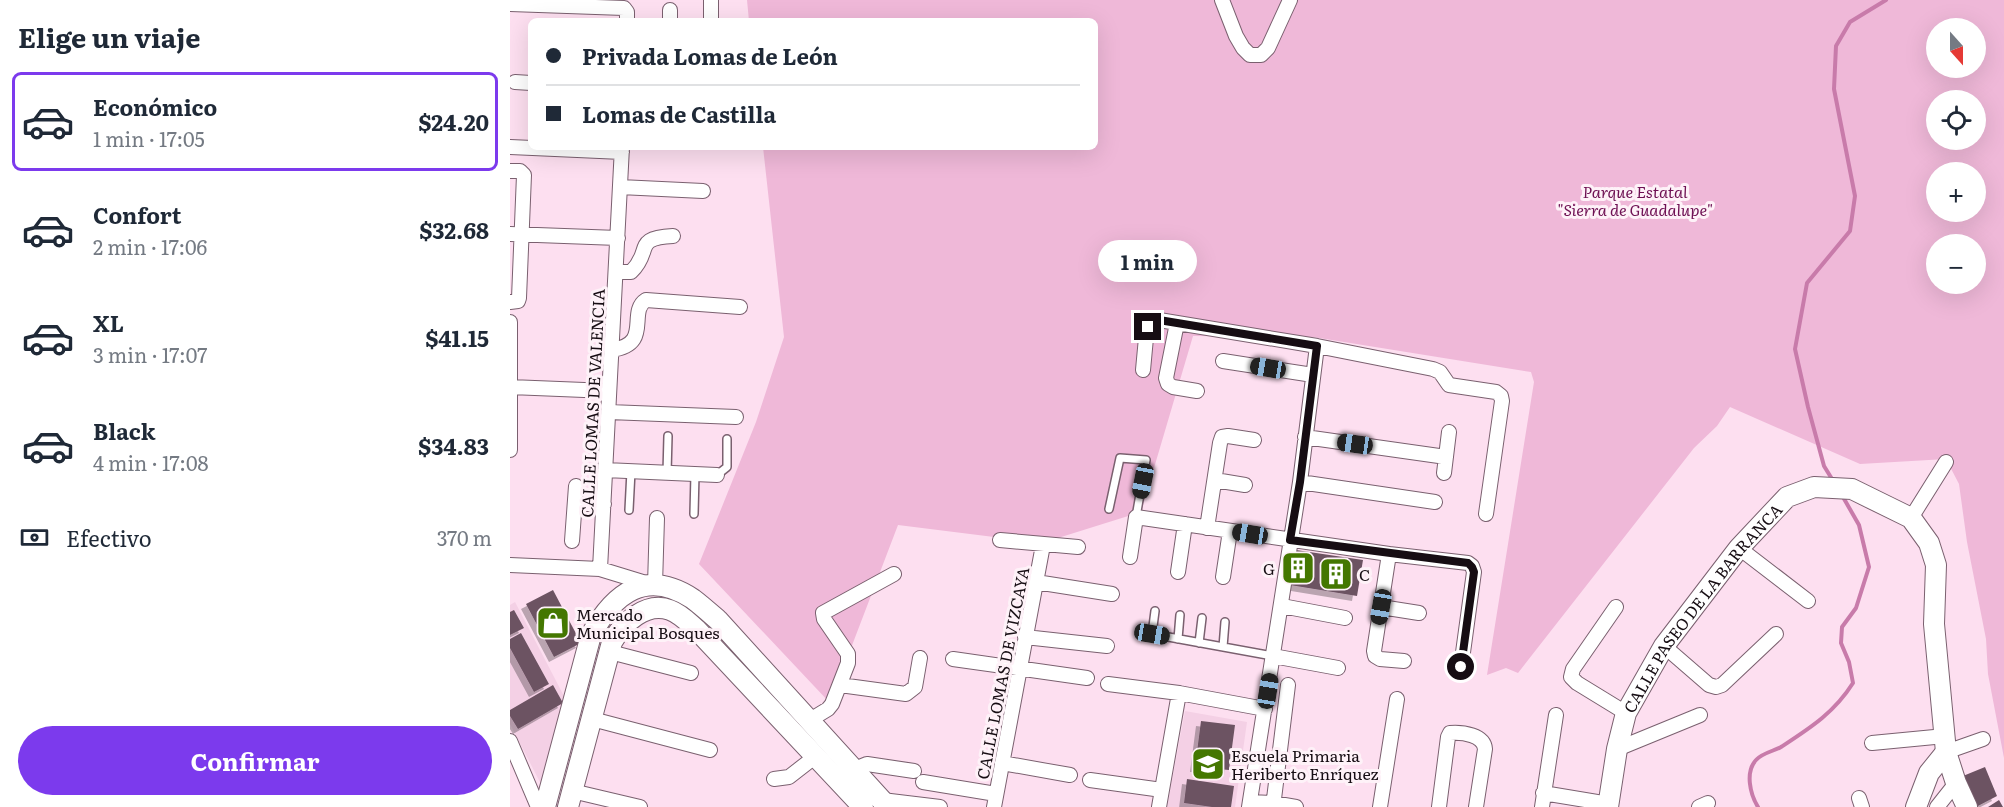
<!DOCTYPE html>
<html lang="es">
<head>
<meta charset="utf-8">
<style>
	:root { --surface:#fff; --page:#f2f2f3; --text:#1f2937; --muted:#747a83; --line:#e0e1e3; --accent:#7c3aed }
	body { margin:0; font-family:Literata,serif; background:var(--page); color:var(--text); height:100vh; display:flex; flex-direction:column; font-size:22px; white-space:nowrap }
	* { box-sizing:border-box; margin:0 }
	p { font-size:20px; color:var(--muted) }
	.icon { flex:none; width:33px; height:33px; fill:none; stroke:currentColor; stroke-width:2; stroke-linecap:round; stroke-linejoin:round }
	.map { position:relative; flex:1; overflow:hidden }
	.side { display:flex; flex-direction:column; background:var(--surface); width:510px }
	.side>* { flex:none }
	.guide { position:absolute; left:18px; top:18px; width:570px; height:132px; border-radius:9px; box-shadow:0 6px 24px #0002; display:grid; align-content:center; height:132px; padding:0 18px; background:var(--surface) }
	.needle { width:39px; rotate:159deg }
	.buttons { position:absolute; left:1416px; top:18px; display:grid; gap:12px }
	.buttons a { display:grid; place-items:center; width:60px; height:60px; border-radius:50%; background:var(--surface); box-shadow:0 6px 24px #0002; font-size:30px }
	.end { position:absolute; width:27px; height:27px; margin:-14px; border:8px solid #160d13; background:#fff; box-shadow:0 0 0 3px #fff }
	.from { border-radius:50% }
	.bubble { position:absolute; height:42px; border-radius:21px; background:var(--surface); box-shadow:0 6px 24px #0002; font-size:20px; font-weight:700; line-height:42px; text-align:center }
	.car { position:absolute; width:18px; height:36px; margin:-18px -9px; border-radius:8px; box-shadow:0 0 4px 2px #0007; background:linear-gradient(#222 24%,#8ab4d8 0 40%,#222 0 76%,#8ab4d8 0 86%,#222 0) }
	.guide b { display:flex; align-items:center; gap:21px; height:57px; font-size:22px }
	.guide b+b { border-top:2px solid var(--line) }
	.guide i { width:15px; height:15px; background:var(--text) }
	ul { padding:0; list-style:none }
	li { display:flex; align-items:center; gap:18px; height:99px; margin:0 12px 9px; padding:0 6px; border:3px solid transparent; border-radius:9px }
	li div { flex:1 }
	li b { display:block; font-size:22px }
	li em { font-style:normal; font-weight:700 }
	li.current { border-color:var(--accent) }
	li>.icon { width:54px; height:54px; stroke-width:1.5 }
	h2 { padding:0 18px; font-size:27px; line-height:72px }
	.pay { display:flex; align-items:center; gap:15px; height:66px; padding:0 18px; font-size:22px }
	.pay p { margin-inline-start:auto }
	.action { display:flex; gap:12px; margin-top:auto; padding:12px 18px }
	.action a { flex:1; height:69px; border-radius:36px; background:var(--accent); color:#fff; font-size:24px; font-weight:700; line-height:69px; text-align:center }
	main { display:flex; flex:1; min-height:0 }
	.map>svg:first-child { display:block }
	.built { fill:#f4d0e5 }
	.green { fill:#efb8d8; fill-rule:evenodd }
	.lines { fill:none; stroke-linecap:round; stroke-linejoin:round }
	.stream { stroke:#c87baa; stroke-width:4 }
	.building { fill:#6c5362; filter:url(#shadow) }
	.lane-casing { stroke:#7a606f; stroke-width:10 }
	.street-casing { stroke:#7a606f; stroke-width:16 }
	.secondary-casing { stroke:#7a606f; stroke-width:22 }
	.lane { stroke:#fff; stroke-width:7 }
	.street { stroke:#fff; stroke-width:14 }
	.secondary { stroke:#fff; stroke-width:20 }
	.route { stroke:#160d13; stroke-width:8 }
	.labels { text-anchor:middle; dominant-baseline:central; stroke-width:6; stroke-linejoin:round; paint-order:stroke }
	.park-label { font-size:16px; font-style:italic; fill:#6e1053; stroke:#fef2f8 }
	.street-label { font-size:16px; fill:#160d13; stroke:#fef2f8 }
	.poi-label { font-size:16px; fill:#160d13; stroke:#fef2f8; text-anchor:start }
</style>
</head>
<body>
<main>
<section class="side">
<h2>Elige un viaje</h2>
<ul>
<li class="current"><svg class="icon" aria-label="car" viewBox="0 0 24 24"><path d="M5 17H2v-5l4-1 3-4h7l3 4 3 1v5h-3M9 17h6M6 11h13"/><circle cx="7" cy="17" r="2"/><circle cx="17" cy="17" r="2"/></svg><div><b>Económico</b><p>1 min · 17:05</p></div><em>$24.20</em></li>
<li><svg class="icon" aria-label="car" viewBox="0 0 24 24"><path d="M5 17H2v-5l4-1 3-4h7l3 4 3 1v5h-3M9 17h6M6 11h13"/><circle cx="7" cy="17" r="2"/><circle cx="17" cy="17" r="2"/></svg><div><b>Confort</b><p>2 min · 17:06</p></div><em>$32.68</em></li>
<li><svg class="icon" aria-label="car" viewBox="0 0 24 24"><path d="M5 17H2v-5l4-1 3-4h7l3 4 3 1v5h-3M9 17h6M6 11h13"/><circle cx="7" cy="17" r="2"/><circle cx="17" cy="17" r="2"/></svg><div><b>XL</b><p>3 min · 17:07</p></div><em>$41.15</em></li>
<li><svg class="icon" aria-label="car" viewBox="0 0 24 24"><path d="M5 17H2v-5l4-1 3-4h7l3 4 3 1v5h-3M9 17h6M6 11h13"/><circle cx="7" cy="17" r="2"/><circle cx="17" cy="17" r="2"/></svg><div><b>Black</b><p>4 min · 17:08</p></div><em>$34.83</em></li>
</ul>
<div class="pay"><svg class="icon" aria-label="cash" viewBox="0 0 24 24"><path d="M3 7h18v10H3z"/><circle cx="12" cy="12" r="2"/></svg>Efectivo<p>370 m</p></div>
<div class="action"><a>Confirmar</a></div>
</section>
<div class="map">
<svg width="1494" height="807" viewBox="0 0 1494 807">
	<defs>
		<filter id="shadow"><feDropShadow dx="-5" dy="5" stdDeviation="0" flood-color="#0004"/></filter>
	</defs>
	<rect width="100%" height="100%" fill="#fddff0"/>
	<!-- built -->
	<path class="built" d="M5,602L56,700L33,788L0,724V605Z
		M675,711L737,722L725,807H657Z"/>
	<!-- green -->
	<path class="green" d="M237,0H1494V758L1478,674L1476,639L1457,542L1449,484L1436,459L1350,464L1220,407L1207,426L1184,448L1008,673L996,668L977,675L1024,382L1021,372L803,337L683,336L631,512L532,543L388,525L320,703L189,564L246,422L274,337L253,147H585V21H239ZM1426,28H1466V68H1426ZM1426,100H1466V140H1426ZM1426,172H1466V212H1426ZM1426,244H1466V284H1426Z"/>
	<g class="lines">
		<!-- stream -->
		<path class="stream" d="M1322,479L1314,466L1298,407L1285,349L1297,283L1340,231L1345,196L1324,89L1326,46L1340,22L1376,0
			M1248,807C1240,794 1235,772 1246,760C1252,753 1264,751 1271,747C1300,728 1324,713 1343,683L1339,662L1331,643L1332,627L1346,608L1359,567L1349,525L1333,497"/>
	</g>
	<!-- building -->
	<path class="building" d="M786,550L853,560L847,596L780,585Z
		M43,590L71,643L44,657L16,604Z
		M4,610L14,628L0,635V612Z
		M11,633L39,684L24,692L0,648V639Z
		M43,685L53,703L8,729L0,716V710Z
		M691,721L725,725L719,770L685,767Z
		M1475,767L1487,796L1466,807L1453,776Z
		M677,779L724,786L721,807H702L674,803Z
		M1489,800L1493,807H1478Z"/>
	<g class="lines">
		<!-- lane casing -->
		<g class="lane-casing">
			<path id="lane" d="M157,473L158,436
				M207,475L217,467V439
				M599,509L610,458L636,460L626,517
				M119,510L121,471
				M184,514L185,474
				M645,611L642,634L763,656
				M668,639L670,615
				M689,643L692,618
				M713,647L715,622"/>
		</g>
		<!-- street casing -->
		<g class="street-casing">
			<path id="street" d="M712,0L726,36L733,48L740,55H751L758,48L780,0
				M0,4L114,8L117,12V21
				M160,21V10
				M201,21V0
				M5,82L21,83
				M0,147L112,152
				M0,171H10L14,175L9,298L8,301L0,302
				M110,187L193,191
				M0,234L108,238
				M106,272H121C143,251 122,238 163,236
				M0,322V450
				M667,323L656,378L658,384L663,387L687,391
				M101,350C143,345 117,312 136,300L230,307
				M713,361L803,375
				M633,370L637,327L641,321L649,320L807,346L923,369L930,372L939,385L986,392L991,396L992,401L976,514
				M0,387L99,391
				M99,412L226,417
				M795,437L936,457
				M95,470L207,475
				M934,473L939,432
				M705,480L735,485
				M790,482L925,502
				M65,504H94
				M1401,518L1436,462
				M697,528L710,443L712,437L718,436L744,440
				M490,540L568,547
				M62,541L66,486
				M1229,548L1298,601
				M879,554L864,651L865,656L870,659L894,661
				M620,557L626,517L879,554L958,563L962,566L964,572L951,667
				M0,565L90,569L139,584
				M90,569L112,147
				M668,572L675,524
				M713,577L720,531
				M526,582L602,594
				M145,585L147,518
				M772,606L835,618
				M871,607L909,613
				M1106,607L1063,669L1061,677L1067,683L1116,713
				M515,637L597,646
				M1154,646L1199,685L1206,687L1212,685L1266,634
				M100,652L181,673
				M763,656L828,668
				M443,659L577,678
				M598,684L669,693L755,709
				M330,685L396,694L405,687L410,658
				M82,719L200,750
				M300,720L318,709L322,704L338,663V654L314,619L313,613L384,574
				M0,741L28,807
				M1362,743L1435,736
				M1107,749L1190,715
				M1436,752L1473,739
				M492,763L560,775
				M345,769L357,764L404,771
				M264,779L279,777L306,756
				M580,780L652,790
				M413,782L486,794
				M62,791L130,807
				M1033,793L1099,804
				M1349,798L1352,807
				M368,801L372,800L430,807
				M740,802L763,803L786,807
				M484,807L533,545
				M649,807L669,693
				M739,807L790,482L807,346
				M763,807L778,685
				M870,807L887,699
				M929,807L938,737L940,733C953,732 974,735 975,749L966,807
				M1032,807L1046,715
				M1189,807L1198,803
				M1427,807L1446,783"/>
		</g>
		<!-- secondary casing -->
		<g class="secondary-casing">
			<g id="secondary">
				<path d="M35,807L81,635C104,593 136,568 183,599C191,605 200,613 208,620L378,807"/>
				<path d="M58,807L102,642C113,623 136,601 160,610C171,614 179,623 187,630L353,807"/>
				<path id="s1" d="M1098,807L1107,749L1116,713L1154,646L1229,548L1277,497L1304,487L1342,489L1401,518L1419,543L1426,565L1424,624L1436,752L1446,783L1457,807"/>
				<path d="M1406,807L1419,773L1436,752"/>
			</g>
		</g>
		<!-- lane -->
		<use href="#lane" class="lane"/>
		<!-- street -->
		<use href="#street" class="street"/>
		<!-- secondary -->
		<use href="#secondary" class="secondary"/>
	</g>
	<g class="lines">
		<!-- route -->
		<path class="route" d="M638,327L641,321L649,320L807,346L790,482L780,540L958,563L962,567L964,572L951,667"/>
	</g>
	<!-- icons -->
	<defs>
		<g id="building-square" transform="scale(1.725)"><rect x="-9" y="-9" width="18" height="18" rx="4" fill="#447701" stroke="#fef2f8"/><path d="M-4-6H4V6H1V3H-1V6H-4ZM-2.5-4.3h1.7v1.8h-1.7ZM.8-4.3h1.7v1.8H.8ZM-2.5-1h1.7V.8h-1.7ZM.8-1h1.7V.8H.8Z" fill="#fff"/></g>
		<g id="shop-square" transform="scale(1.725)"><rect x="-9" y="-9" width="18" height="18" rx="4" fill="#447701" stroke="#fef2f8"/><path d="M-5-2.5h2.3a2.7 3.5 0 0 1 5.4 0H5L5.5 6h-11ZM-1.5-2.5h3a1.5 2.3 0 0 0-3 0Z" fill="#fff"/></g>
		<g id="school-square" transform="scale(1.725)"><rect x="-9" y="-9" width="18" height="18" rx="4" fill="#447701" stroke="#fef2f8"/><path d="M0-5L7-2L0 1L-7-2ZM-4 1L0 2.5L4 1V4Q0 6-4 4Z" fill="#fff"/></g>
	</defs>
	<g fill-rule="evenodd">
		<use href="#building-square" x="788" y="568"/>
		<use href="#building-square" x="826" y="574"/>
		<use href="#shop-square" x="43" y="623"/>
		<use href="#school-square" x="698" y="764"/>
	</g>
	<g class="labels">
		<!-- park labels -->
		<g class="park-label">
			<text x="1125" y="191">Parque Estatal<tspan x="1125" dy="18">"Sierra de Guadalupe"</tspan></text>
		</g>
		<!-- street labels -->
		<g class="street-label">
			<text transform="translate(82 403) rotate(-87)">CALLE LOMAS DE VALENCIA</text>
			<text stroke="none"><textPath href="#s1" startOffset="226">CALLE PASEO DE LA BARRANCA</textPath></text>
			<text transform="translate(492 673) rotate(-79)">CALLE LOMAS DE VIZCAYA</text>
		</g>
		<!-- poi labels -->
		<g class="poi-label">
			<text x="765" y="568" text-anchor="end">G</text>
			<text x="849" y="574">C</text>
			<text x="66" y="614">Mercado<tspan x="66" dy="18">Municipal Bosques</tspan></text>
			<text x="721" y="755">Escuela Primaria<tspan x="721" dy="18">Heriberto Enríquez</tspan></text>
		</g>
	</g>
</svg>
<div class="buttons">
<a><svg class="needle" viewBox="-14 -14 28 28"><path d="M0-13l5 13h-10z" fill="#e53935"/><path d="M0 13l5-13h-10z" fill="#747a83"/></svg></a>
<a><svg class="icon" aria-label="locate" viewBox="0 0 24 24"><circle cx="12" cy="12" r="6"/><path d="M12 2v4M12 18v4M2 12h4M18 12h4"/></svg></a>
<a>+</a>
<a>−</a>
</div>
<i class="end from" style="left:951px;top:667px"></i>
<i class="end" style="left:638px;top:327px"></i>
<div class="bubble" style="left:588px;top:240px;width:99px">1 min</div>
<i class="car" style="left:758px;top:368px;rotate:279deg"></i>
<i class="car" style="left:845px;top:444px;rotate:278deg"></i>
<i class="car" style="left:633px;top:481px;rotate:191deg"></i>
<i class="car" style="left:740px;top:534px;rotate:279deg"></i>
<i class="car" style="left:871px;top:607px;rotate:190deg"></i>
<i class="car" style="left:642px;top:634px;rotate:100deg"></i>
<i class="car" style="left:758px;top:691px;rotate:9deg"></i>
<div class="guide">
<b><i class="from"></i>Privada Lomas de León</b>
<b><i></i>Lomas de Castilla</b>
</div>
</div>
</main>
</body>
</html>
